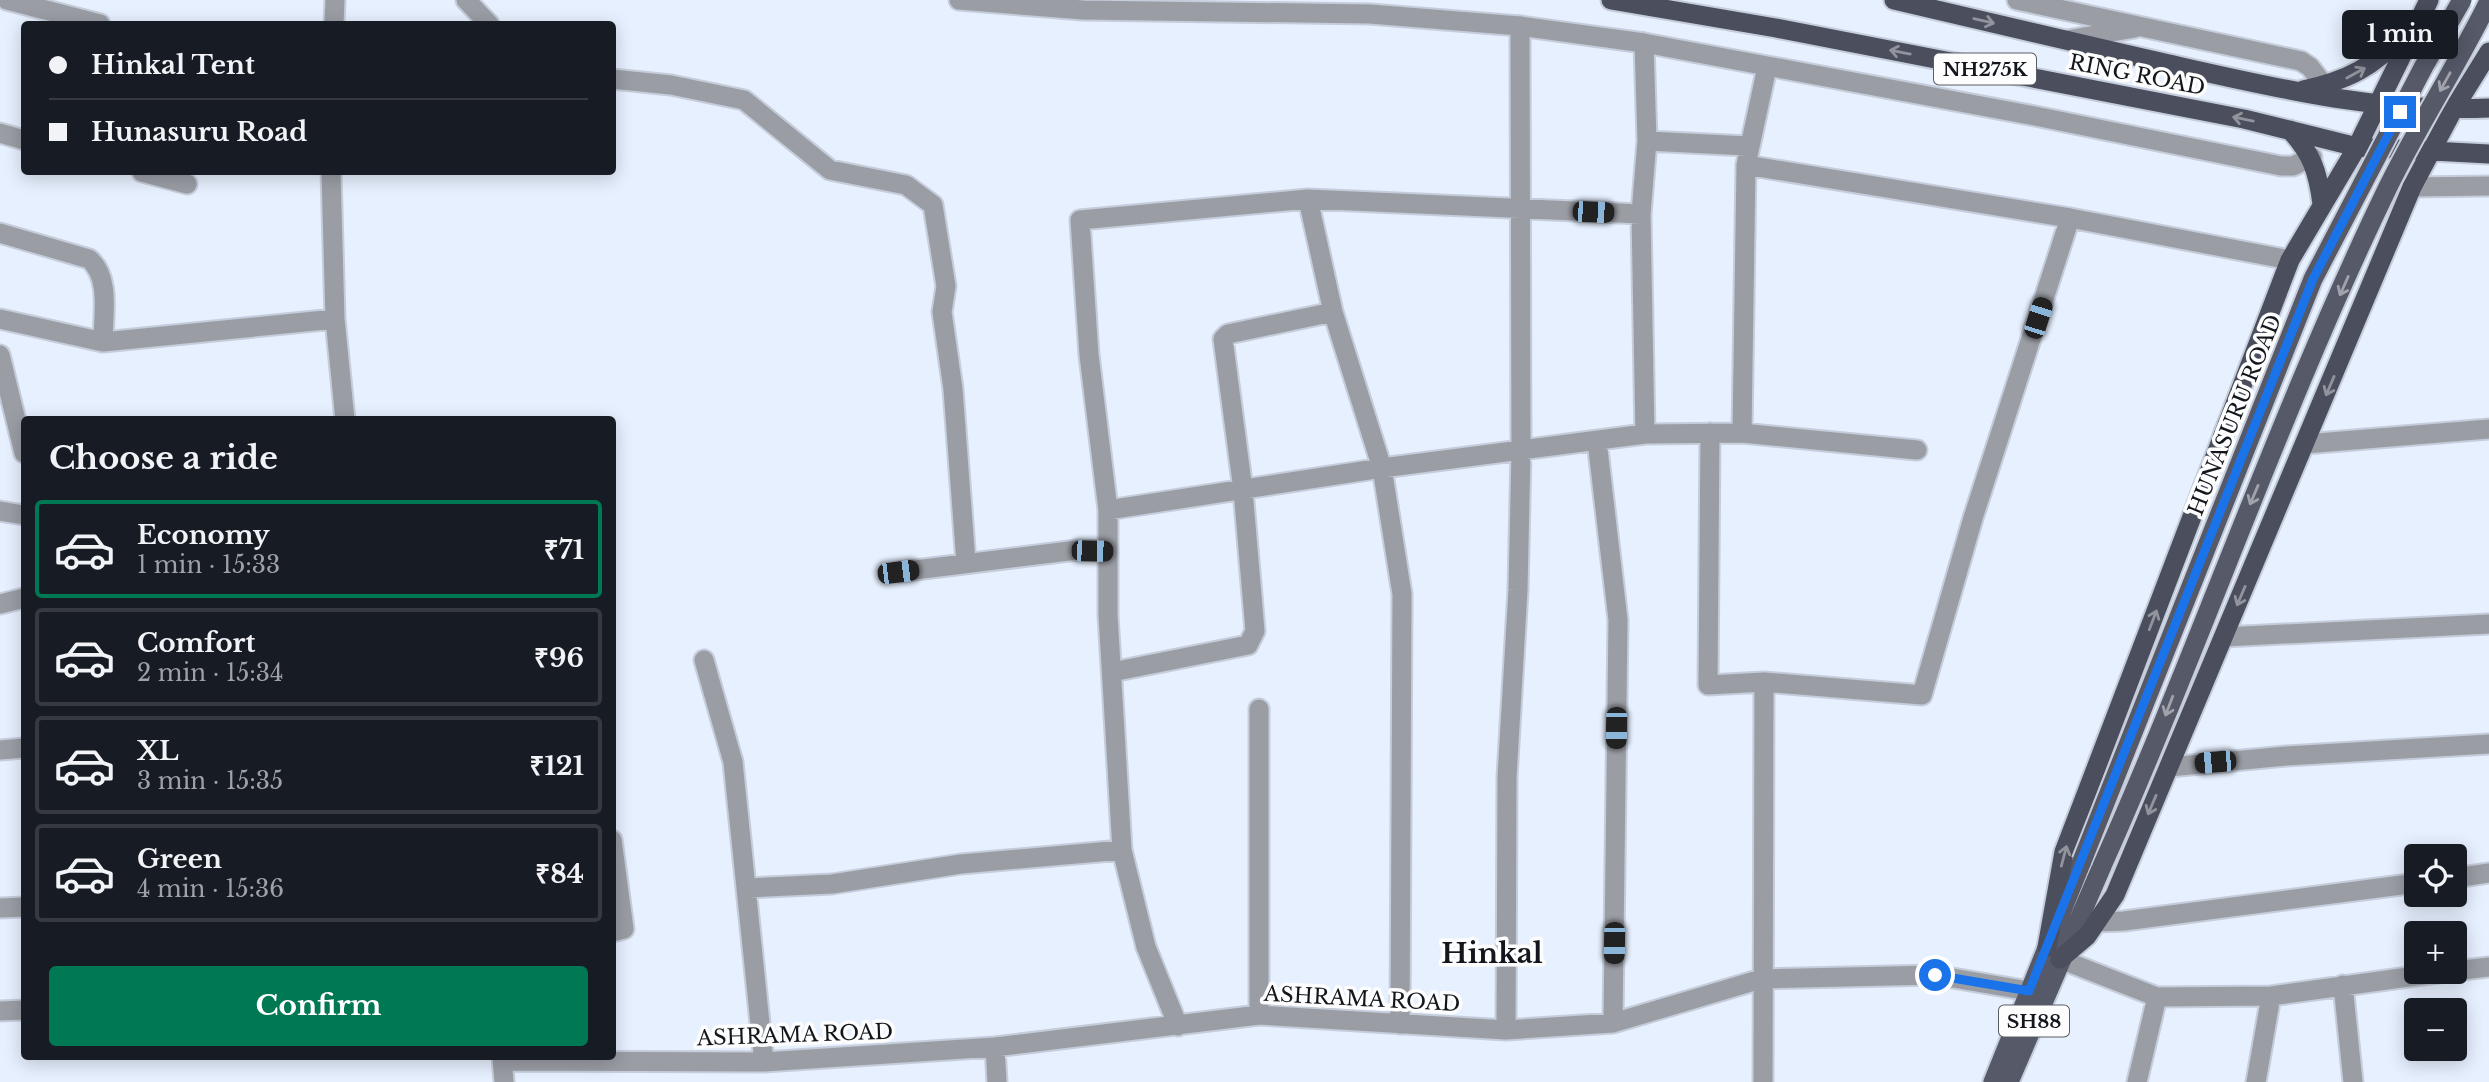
<!DOCTYPE html>
<html lang="en">
<head>
<meta charset="utf-8">
<style>
	:root { --surface:#171b24; --page:#242831; --text:#f1f3f6; --muted:#9ea1a6; --line:#363941; --accent:#017854 }
	body { margin:0; font-family:"Libre Baskerville",serif; background:var(--page); color:var(--text); height:100vh; display:flex; flex-direction:column; font-size:26px; white-space:nowrap }
	* { box-sizing:border-box; margin:0 }
	p { font-size:23px; color:var(--muted) }
	.icon { flex:none; width:38px; height:38px; fill:none; stroke:currentColor; stroke-width:2; stroke-linecap:round; stroke-linejoin:round }
	.map { position:relative; flex:1; overflow:hidden }
	.drawer { position:absolute; left:21px; top:416px; width:595px; height:644px; display:flex; flex-direction:column; background:var(--surface); border-radius:7px; box-shadow:0 4px 18px #0003 }
	.drawer>* { flex:none }
	.guide { position:absolute; left:21px; top:21px; width:595px; height:154px; border-radius:7px; box-shadow:0 4px 18px #0003; display:grid; align-content:center; height:154px; padding:0 28px; background:var(--surface) }
	.buttons { position:absolute; left:2404px; top:844px; display:grid; gap:14px }
	.buttons a { display:grid; place-items:center; width:63px; height:63px; border-radius:7px; background:var(--surface); box-shadow:0 4px 18px #0003; font-size:35px }
	.end { position:absolute; width:32px; height:32px; margin:-16px; border:9px solid #1a73e8; background:#fff; box-shadow:0 0 0 4px #fff }
	.from { border-radius:50% }
	.bubble { position:absolute; height:49px; border-radius:7px; background:var(--surface); box-shadow:0 4px 18px #0003; font-size:23px; font-weight:800; line-height:49px; text-align:center }
	.car { position:absolute; width:21px; height:42px; margin:-21px -10px; border-radius:9px; box-shadow:0 0 5px 2px #0007; background:linear-gradient(#222 24%,#8ab4d8 0 40%,#222 0 76%,#8ab4d8 0 86%,#222 0) }
	.guide b { display:flex; align-items:center; gap:24px; height:66px; font-size:26px }
	.guide b+b { border-top:2px solid var(--line) }
	.guide i { width:18px; height:18px; background:var(--text) }
	ul { padding:0; list-style:none }
	li { display:flex; align-items:center; gap:21px; height:98px; margin:0 14px 10px; padding:0 14px; border:4px solid var(--line); border-radius:7px }
	li div { flex:1 }
	li b { display:block; font-size:26px }
	li em { font-style:normal; font-weight:800 }
	li.on { border-color:var(--accent) }
	li>.icon { width:63px; height:63px; stroke-width:1.5 }
	h2 { padding:0 28px; font-size:32px; line-height:84px }
	.cta { display:flex; gap:14px; margin-top:auto; padding:14px 28px }
	.cta a { flex:1; height:80px; border-radius:7px; background:var(--accent); color:#fff; font-size:28px; font-weight:800; line-height:80px; text-align:center }
	.map>svg:first-child { display:block }
	.lines { fill:none; stroke-linecap:round; stroke-linejoin:round }
	.minor-casing { stroke:#c5cddb; stroke-width:23 }
	.tertiary-casing { stroke:#c5cddb; stroke-width:23 }
	.primary-casing { stroke:#c5cddb; stroke-width:23 }
	.trunk-casing { stroke:#c5cddb; stroke-width:23 }
	.minor { stroke:#9b9da5; stroke-width:19 }
	.tertiary { stroke:#9b9da5; stroke-width:19 }
	.primary { stroke:#565968; stroke-width:19 }
	.trunk { stroke:#4a4e5d; stroke-width:19 }
	.primary-bridge-casing { stroke:#c5cddb; stroke-width:23; stroke-linecap:butt }
	.primary-bridge { stroke:#565968; stroke-width:19 }
	.oneway { stroke:#92949d }
	.oneway2 { stroke:#a1a3ab }
	.route { stroke:#1a73e8; stroke-width:9 }
	.labels { text-anchor:middle; dominant-baseline:central; stroke-width:7; stroke-linejoin:round; paint-order:stroke }
	.shield { fill:#fdfdfd; stroke:#595c60; stroke-width:2 }
	.shield-label { font-size:19px; font-weight:bold; fill:#13171d }
	.street-label { font-size:21px; fill:#13171d; stroke:#fdfdfd }
	.district-label { font-size:28px; font-weight:bold; fill:#13171d; stroke:#fdfdfd }
</style>
</head>
<body>
<div class="map">
<svg width="2489" height="1082" viewBox="0 0 2489 1082">
	<rect width="100%" height="100%" fill="#e7f0ff"/>
	<g class="lines">
		<!-- minor casing -->
		<g class="minor-casing">
			<path id="minor" d="M7,0L100,24
				M466,0L489,24
				M334,24L335,0
				M1644,43L1647,141L1641,214L1645,434
				M612,79L671,85L744,100L830,170L906,185L933,205L946,286L942,312L953,389L966,563
				M0,133L24,140
				M1647,141L1748,146
				M1746,165L2070,218L2290,260
				M142,172L187,184
				M331,172L335,319L345,420
				M1308,199L1333,312L1382,468L1402,594L1400,1024
				M0,233L89,259C111,277 103,316 103,342L335,319
				M0,319L103,342
				M0,355L24,453
				M1710,433L1708,685L1764,682L1922,695L1973,518L2070,218
				M1742,433L1746,165L1767,67
				M1597,441L1618,620L1613,1023
				M2305,444L2489,429
				M1108,510L1382,468L1645,434L1742,433L1917,450
				M0,511L24,515
				M899,572L1077,550L1108,551
				M0,604L24,598
				M2224,637L2489,624
				M704,660L733,762L764,1062
				M1112,672L1248,645L1255,631L1243,490L1223,339L1228,334L1333,312
				M1259,709V1015
				M0,750L24,748
				M2169,767L2286,756L2489,744
				M612,840L624,929L612,932
				M2455,878L2489,873
				M748,888L832,884L961,864L1122,850
				M0,908L24,907
				M2097,922L2124,921L2417,883
				M2060,959L2157,997L2271,996L2452,971
				M2455,971L2489,967
				M2343,985L2353,1082
				M0,1011L24,1010
				M1178,1026L1146,947L1122,850L1108,615V510L1089,355L1080,220L1308,199L1641,214
				M1506,1030L1507,777L1518,590L1521,451L1520,26
				M995,1047L997,1082
				M502,1057L504,1082
				M503,1061L764,1062L995,1047L1259,1015L1506,1030L1613,1023L1761,979L1935,975L2029,991L2043,998
				M1763,1082L1764,682
				M2137,1082L2157,997
				M2256,1082L2271,996"/>
		</g>
		<!-- tertiary casing -->
		<g class="tertiary-casing">
			<path id="tertiary" d="M959,0L1083,10L1370,14L1520,26L1644,43L2035,116L2281,166H2293L2312,157
				M2017,0L2301,61L2310,67L2324,85
				M2067,40L2135,28
				M2412,187L2489,186"/>
		</g>
		<!-- primary casing -->
		<g class="primary-casing">
			<path id="primary" d="M1993,1082L2082,861
				M2009,1082L2102,866"/>
		</g>
		<!-- trunk casing -->
		<g class="trunk-casing">
			<path id="trunk" d="M1611,0L1776,28L2244,119L2357,147L2489,154
				M1894,0C1985,21 2077,43 2169,64C2275,88 2379,113 2489,108
				M2303,90C2349,80 2373,67 2405,33
				M2290,130C2312,154 2318,172 2322,204
				M2047,947L2064,852L2290,260L2357,147L2429,0
				M2060,959L2087,936L2115,895L2412,187L2453,110L2489,52"/>
		</g>
		<!-- minor -->
		<use href="#minor" class="minor"/>
		<!-- tertiary -->
		<use href="#tertiary" class="tertiary"/>
		<!-- primary -->
		<use href="#primary" class="primary"/>
		<!-- trunk -->
		<use href="#trunk" class="trunk"/>
		<!-- primary-bridge casing -->
		<g class="primary-bridge-casing">
			<path id="primary-bridge" d="M2082,861L2313,279L2424,66L2462,0
				M2102,866C2202,642 2281,408 2388,187C2419,124 2458,64 2489,1"/>
		</g>
		<!-- primary-bridge -->
		<use href="#primary-bridge" class="primary-bridge"/>
	</g>
	<!-- one-way arrows -->
	<defs><path id="oneway-shaft" d="M-6 0H5M1.5-3L5.5 0L1.5 3" fill="none" stroke-width="1.6" stroke-linecap="round" stroke-linejoin="round" transform="scale(1.75)"/></defs>
	<g class="oneway">
		<use href="#oneway-shaft" transform="translate(1984 21) rotate(13)"/>
		<use href="#oneway-shaft" transform="translate(1900 52) rotate(-169)"/>
		<use href="#oneway-shaft" transform="translate(2356 73) rotate(-29)"/>
		<use href="#oneway-shaft" transform="translate(2243 119) rotate(-168)"/>
		<use href="#oneway-shaft" transform="translate(2330 386) rotate(113)"/>
		<use href="#oneway-shaft" transform="translate(2241 596) rotate(113)"/>
		<use href="#oneway-shaft" transform="translate(2153 620) rotate(-69)"/>
		<use href="#oneway-shaft" transform="translate(2152 805) rotate(113)"/>
		<use href="#oneway-shaft" transform="translate(2064 856) rotate(-75)"/>
	</g>
	<g class="oneway2">
		<use href="#oneway-shaft" transform="translate(2445 82) rotate(119)"/>
		<use href="#oneway-shaft" transform="translate(2344 286) rotate(114)"/>
		<use href="#oneway-shaft" transform="translate(2254 495) rotate(113)"/>
		<use href="#oneway-shaft" transform="translate(2169 706) rotate(111)"/>
	</g>
	<g class="lines">
		<!-- route -->
		<path class="route" d="M1935,975L2029,991L2313,279L2400,112"/>
	</g>
	<g class="labels">
		<!-- shield labels -->
		<g class="shield">
			<rect x="1934" y="53.5" width="102" height="31" rx="5"/>
			<rect x="1999" y="1005.5" width="70" height="31" rx="5"/>
		</g>
		<g class="shield-label">
			<text x="1985" y="69">NH275K</text>
			<text x="2034" y="1021">SH88</text>
		</g>
		<!-- street labels -->
		<g class="street-label">
			<text transform="translate(2137 75) rotate(11)">RING ROAD</text>
			<text transform="translate(2235 415) rotate(-68)">HUNASURU ROAD</text>
			<text transform="translate(1362 999) rotate(3)">ASHRAMA ROAD</text>
			<text transform="translate(795 1035) rotate(-2)">ASHRAMA ROAD</text>
		</g>
		<!-- district labels -->
		<g class="district-label">
			<text x="1492" y="953">Hinkal</text>
		</g>
	</g>
</svg>
<div class="buttons">
<a><svg class="icon" aria-label="locate" viewBox="0 0 24 24"><circle cx="12" cy="12" r="6"/><path d="M12 2v4M12 18v4M2 12h4M18 12h4"/></svg></a>
<a>+</a>
<a>−</a>
</div>
<i class="end from" style="left:1935px;top:975px"></i>
<i class="end" style="left:2400px;top:112px"></i>
<div class="bubble" style="left:2342px;top:10px;width:116px">1 min</div>
<i class="car" style="left:1593px;top:212px;rotate:92deg"></i>
<i class="car" style="left:2038px;top:318px;rotate:18deg"></i>
<i class="car" style="left:1092px;top:551px;rotate:91deg"></i>
<i class="car" style="left:898px;top:572px;rotate:83deg"></i>
<i class="car" style="left:1616px;top:728px;rotate:181deg"></i>
<i class="car" style="left:2215px;top:762px;rotate:265deg"></i>
<i class="car" style="left:1614px;top:943px;rotate:181deg"></i>
<div class="guide">
<b><i class="from"></i>Hinkal Tent</b>
<b><i></i>Hunasuru Road</b>
</div>
<section class="drawer">
<h2>Choose a ride</h2>
<ul>
<li class="on"><svg class="icon" aria-label="car" viewBox="0 0 24 24"><path d="M5 17H2v-5l4-1 3-4h7l3 4 3 1v5h-3M9 17h6M6 11h13"/><circle cx="7" cy="17" r="2"/><circle cx="17" cy="17" r="2"/></svg><div><b>Economy</b><p>1 min · 15:33</p></div><em>₹71</em></li>
<li><svg class="icon" aria-label="car" viewBox="0 0 24 24"><path d="M5 17H2v-5l4-1 3-4h7l3 4 3 1v5h-3M9 17h6M6 11h13"/><circle cx="7" cy="17" r="2"/><circle cx="17" cy="17" r="2"/></svg><div><b>Comfort</b><p>2 min · 15:34</p></div><em>₹96</em></li>
<li><svg class="icon" aria-label="car" viewBox="0 0 24 24"><path d="M5 17H2v-5l4-1 3-4h7l3 4 3 1v5h-3M9 17h6M6 11h13"/><circle cx="7" cy="17" r="2"/><circle cx="17" cy="17" r="2"/></svg><div><b>XL</b><p>3 min · 15:35</p></div><em>₹121</em></li>
<li><svg class="icon" aria-label="car" viewBox="0 0 24 24"><path d="M5 17H2v-5l4-1 3-4h7l3 4 3 1v5h-3M9 17h6M6 11h13"/><circle cx="7" cy="17" r="2"/><circle cx="17" cy="17" r="2"/></svg><div><b>Green</b><p>4 min · 15:36</p></div><em>₹84</em></li>
</ul>
<div class="cta"><a>Confirm</a></div>
</section>
</div>
</body>
</html>
